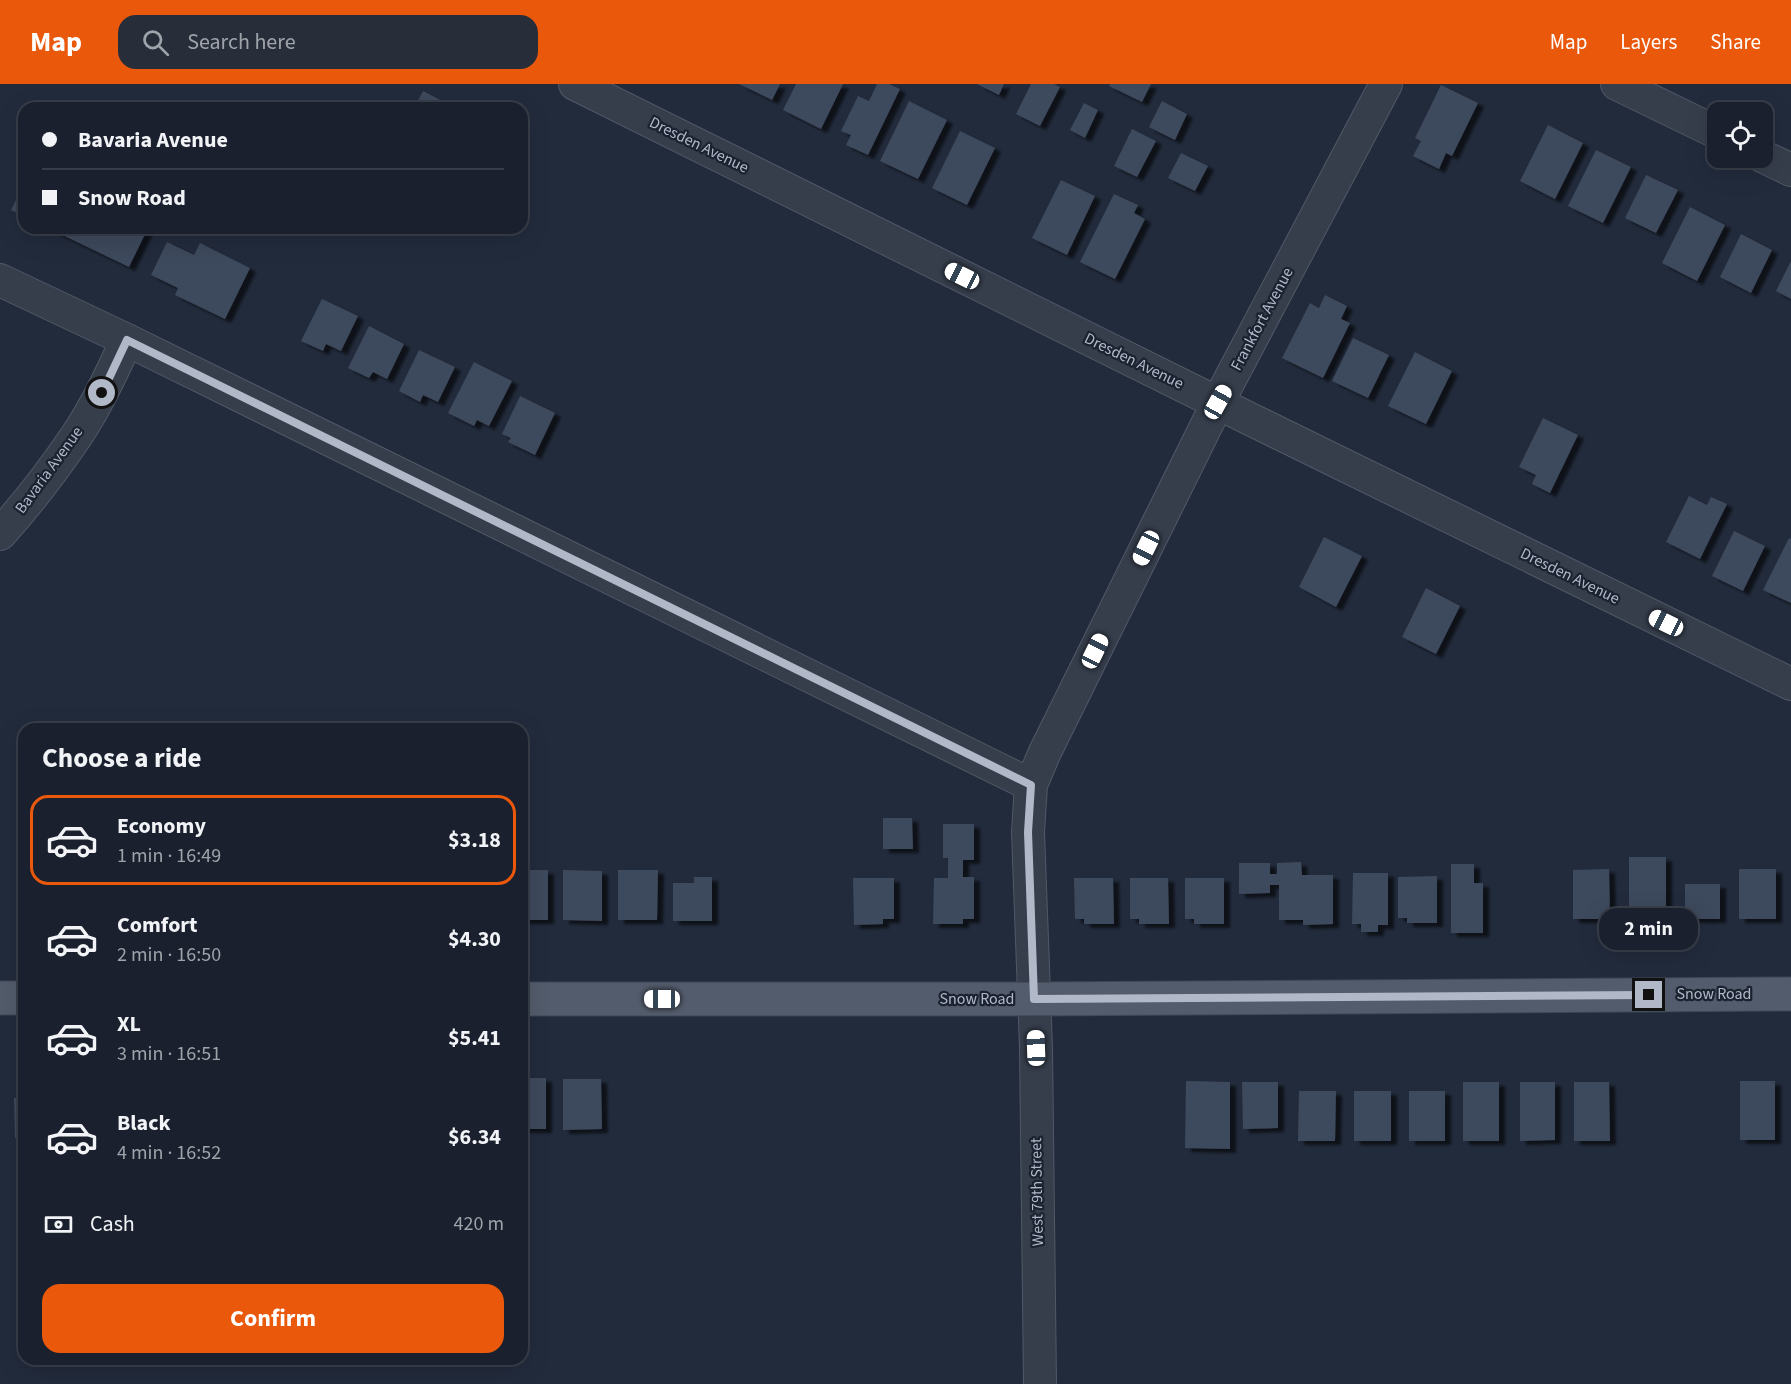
<!DOCTYPE html>
<html lang="en">
<head>
<meta charset="utf-8">
<style>
	:root { --surface:#1a202d; --page:#272d39; --text:#f1f3f6; --muted:#9fa3aa; --line:#383e49; --accent:#ea580c }
	body { margin:0; font-family:"Source Sans 3",sans-serif; background:var(--page); color:var(--text); height:100vh; display:flex; flex-direction:column; font-size:22px; white-space:nowrap }
	* { box-sizing:border-box; margin:0 }
	p { font-size:20px; color:var(--muted) }
	.icon { flex:none; width:33px; height:33px; fill:none; stroke:currentColor; stroke-width:2; stroke-linecap:round; stroke-linejoin:round }
	.map { position:relative; flex:1; overflow:hidden }
	.sheet { position:absolute; left:18px; top:639px; width:510px; height:642px; display:flex; flex-direction:column; background:var(--surface); border-radius:18px; box-shadow:0 6px 24px #0002,0 0 0 2px var(--line) }
	.sheet>* { flex:none }
	.hud { position:absolute; left:18px; top:18px; width:510px; height:132px; border-radius:18px; box-shadow:0 6px 24px #0002,0 0 0 2px var(--line); display:grid; align-content:center; height:132px; padding:0 24px; background:var(--surface) }
	.fabs { position:absolute; left:1707px; top:18px; display:grid; gap:12px }
	.fabs a { display:grid; place-items:center; width:66px; height:66px; border-radius:12px; background:var(--surface); box-shadow:0 6px 24px #0002,0 0 0 2px var(--line); font-size:30px }
	.end { position:absolute; width:27px; height:27px; margin:-14px; border:8px solid #b1b8c8; background:#111; box-shadow:0 0 0 3px #111 }
	.from { border-radius:50% }
	.bubble { position:absolute; height:42px; border-radius:18px; background:var(--surface); box-shadow:0 6px 24px #0002,0 0 0 2px var(--line); font-size:20px; font-weight:700; line-height:42px; text-align:center }
	.car { position:absolute; width:18px; height:36px; margin:-18px -9px; border-radius:8px; box-shadow:0 0 4px 2px #0007; background:linear-gradient(#fff 24%,#345 0 40%,#fff 0 76%,#345 0 86%,#fff 0) }
	.hud b { display:flex; align-items:center; gap:21px; height:57px; font-size:22px }
	.hud b+b { border-top:2px solid var(--line) }
	.hud i { width:15px; height:15px; background:var(--text) }
	ul { padding:0; list-style:none }
	li { display:flex; align-items:center; gap:18px; height:90px; margin:0 12px 9px; padding:0 12px; border:3px solid transparent; border-radius:18px }
	li div { flex:1 }
	li b { display:block; font-size:22px }
	li em { font-style:normal; font-weight:700 }
	li.current { border-color:var(--accent) }
	li>.icon { width:54px; height:54px; stroke-width:1.5 }
	h2 { padding:0 24px; font-size:27px; line-height:72px }
	.pay { display:flex; align-items:center; gap:15px; height:66px; padding:0 24px; font-size:22px }
	.pay p { margin-inline-start:auto }
	.cta { display:flex; gap:12px; margin-top:auto; padding:12px 24px }
	.cta a { flex:1; height:69px; border-radius:18px; background:var(--accent); color:#fff; font-size:24px; font-weight:700; line-height:69px; text-align:center }
	header { display:flex; align-items:center; gap:36px; box-sizing:border-box; height:84px; padding:0 30px; background:var(--accent); color:#fff }
	header strong { font-size:28px }
	nav { display:flex; gap:33px; margin-inline-start:auto; font-size:21px }
	.search { width:420px; height:54px; background:var(--page); display:flex; align-items:center; gap:15px; box-sizing:border-box; padding:0 21px; border-radius:18px; color:var(--muted); font-size:22px }
	.map>svg:first-child { display:block }
	.building { fill:#3e495b; filter:url(#shadow) }
	.lines { fill:none; stroke-linecap:round; stroke-linejoin:round }
	.street-casing { stroke:#515867; stroke-width:34 }
	.primary-casing { stroke:#3f4755; stroke-width:35 }
	.street { stroke:#363e4c; stroke-width:32 }
	.primary { stroke:#535c6c; stroke-width:33 }
	.route { stroke:#b1b8c8; stroke-width:8 }
	.labels { text-anchor:middle; dominant-baseline:central; stroke-width:4.5; stroke-linejoin:round; paint-order:stroke }
	.street-label { font-size:16px; fill:#b1b8c8; stroke:#1b2331 }
</style>
</head>
<body>
<header>
<strong>Map</strong>
<div class="search"><svg class="icon" aria-label="search" viewBox="0 0 24 24"><circle cx="10" cy="10" r="6"/><path d="M15 15l6 6"/></svg>Search here</div>
<nav><a>Map</a><a>Layers</a><a>Share</a></nav>
</header>
<div class="map">
<svg width="1791" height="1300" viewBox="0 0 1791 1300">
	<defs>
		<filter id="shadow"><feDropShadow dx="6" dy="4" stdDeviation="1.5" flood-color="#0009"/></filter>
	</defs>
	<rect width="100%" height="100%" fill="#222b3c"/>
	<!-- building -->
	<path class="building" d="M739,0H780L772,16Z
		M796,0H843L821,45L783,26Z
		M877,0H889L900,5L868,71L846,61L851,51L841,47L858,12L869,17Z
		M977,0H1004L999,11Z
		M1031,0H1054L1060,3L1040,42L1016,30Z
		M1110,0H1151L1142,18L1109,2Z
		M1441,1L1478,19L1452,72L1446,69L1439,85L1413,72L1421,57L1415,54Z
		M423,7L456,24H414Z
		M909,17L947,36L918,95L880,77Z
		M1162,17L1187,30L1175,56L1149,43Z
		M1084,19L1098,26L1085,54L1070,46Z
		M1548,41L1583,59L1555,115L1520,97Z
		M1132,45L1156,57L1137,93L1114,82Z
		M960,47L995,64L967,121L932,104Z
		M1596,66L1631,83L1603,139L1568,122Z
		M1181,69L1208,82L1195,107L1168,94Z
		M1646,91L1678,106L1656,149L1625,134Z
		M1061,96L1095,112L1067,171L1032,154Z
		M24,100V132L11,126Z
		M1114,110L1138,121L1134,129L1145,135L1115,195L1080,178Z
		M1690,123L1725,141L1697,197L1662,179Z
		M48,144H148L129,183Z
		M1741,150L1772,166L1751,209L1720,193Z
		M167,158L194,171L200,159L250,184L225,235L175,211L178,204L151,191Z
		M1791,177V215L1776,207Z
		M1325,211L1347,222L1341,235L1350,239L1323,294L1282,274L1310,219L1319,224Z
		M322,215L358,232L341,267L326,260L323,267L301,257Z
		M369,242L404,260L387,295L373,288L369,294L348,284Z
		M1353,254L1389,271L1368,314L1332,297Z
		M419,266L455,283L438,318L423,311L420,318L399,307Z
		M1415,268L1452,287L1426,340L1388,322Z
		M474,278L512,297L489,342L477,336L474,342L448,329Z
		M520,312L555,329L535,371L508,358L511,354L502,350Z
		M1543,334L1578,351L1550,409L1532,400L1536,391L1519,383Z
		M1689,412L1707,421L1711,413L1727,420L1700,475L1666,458Z
		M1734,447L1765,462L1743,507L1712,492Z
		M1324,453L1362,472L1336,523L1299,503Z
		M1789,454L1791,455V519L1763,506Z
		M1426,504L1460,522L1436,570L1402,553Z
		M883,734H912L913,765H883Z
		M943,740H974V776H963V793H974V835H963V840H933L934,794H948V774H943Z
		M1629,773H1666V834H1643V824H1629Z
		M1301,778L1302,791H1333V840L1303,841V836H1279V801H1270V809L1239,810V779H1270V790H1277V779Z
		M1451,780H1474V799H1483V849H1451Z
		M1609,785L1610,835H1573V786Z
		M1739,785H1776V835H1739Z
		M522,786H548V836H522Z
		M563,786L602,787V837L563,836Z
		M618,786H658L657,836H618Z
		M1353,789H1388V841H1378V848H1361V840H1352Z
		M1437,792V839H1407V834H1398V793Z
		M694,793H712V837H673V799H694Z
		M853,794H894V835H883V840L854,841Z
		M1074,794H1113L1114,840H1084V835H1075Z
		M1130,794H1168L1169,840H1139V835H1130Z
		M1185,794H1224V840H1194V835H1185Z
		M1685,800H1720V835H1685Z
		M522,994H546V1045H522Z
		M563,995H601L602,1045L563,1046Z
		M1186,997L1230,998V1065L1185,1064Z
		M1740,997H1775V1056H1740Z
		M1242,998H1278V1044L1243,1045Z
		M1463,998H1499V1057H1463Z
		M1520,998H1555V1056L1520,1057Z
		M1574,998H1609L1610,1057H1574Z
		M1299,1007H1336L1335,1057H1298Z
		M1354,1007H1391V1057H1354Z
		M1409,1007H1445V1057H1409Z
		M14,1014H24V1054H15Z"/>
	<g class="lines">
		<!-- street casing -->
		<g class="street-casing">
			<path id="street" d="M575,0L1250,335L1791,600
				M1617,0L1718,49
				M1762,72L1791,86
				M0,196L127,256L1031,701
				M0,450C28,419 54,385 77,351C97,321 112,288 127,256
				M1040,1300L1036,964L1028,748L1031,701L1044,670L1218,318L1386,0"/>
		</g>
		<!-- primary casing -->
		<g class="primary-casing">
			<path id="primary" d="M0,914H24
				M522,915H1034L1791,910"/>
		</g>
		<!-- street -->
		<use href="#street" class="street"/>
		<!-- primary -->
		<use href="#primary" class="primary"/>
	</g>
	<g class="lines">
		<!-- route -->
		<path class="route" d="M102,309L127,256L1031,701L1028,748L1034,915L1649,911"/>
	</g>
	<g class="labels">
		<!-- street labels -->
		<g class="street-label">
			<text transform="translate(699 61) rotate(26)">Dresden Avenue</text>
			<text transform="translate(1262 235) rotate(-62)">Frankfort Avenue</text>
			<text transform="translate(1134 277) rotate(26)">Dresden Avenue</text>
			<text transform="translate(49 386) rotate(-54)">Bavaria Avenue</text>
			<text transform="translate(1570 492) rotate(26)">Dresden Avenue</text>
			<text x="1714" y="910">Snow Road</text>
			<text x="977" y="915">Snow Road</text>
			<text transform="translate(1037 1108) rotate(-91)">West 79th Street</text>
		</g>
	</g>
</svg>
<div class="fabs">
<a><svg class="icon" aria-label="locate" viewBox="0 0 24 24"><circle cx="12" cy="12" r="6"/><path d="M12 2v4M12 18v4M2 12h4M18 12h4"/></svg></a>
</div>
<i class="end from" style="left:102px;top:309px"></i>
<i class="end" style="left:1649px;top:911px"></i>
<div class="bubble" style="left:1599px;top:824px;width:99px">2 min</div>
<i class="car" style="left:962px;top:192px;rotate:296deg"></i>
<i class="car" style="left:1218px;top:318px;rotate:29deg"></i>
<i class="car" style="left:1146px;top:464px;rotate:206deg"></i>
<i class="car" style="left:1666px;top:539px;rotate:296deg"></i>
<i class="car" style="left:1095px;top:567px;rotate:26deg"></i>
<i class="car" style="left:662px;top:915px;rotate:270deg"></i>
<i class="car" style="left:1036px;top:964px;rotate:358deg"></i>
<div class="hud">
<b><i class="from"></i>Bavaria Avenue</b>
<b><i></i>Snow Road</b>
</div>
<section class="sheet">
<h2>Choose a ride</h2>
<ul>
<li class="current"><svg class="icon" aria-label="car" viewBox="0 0 24 24"><path d="M5 17H2v-5l4-1 3-4h7l3 4 3 1v5h-3M9 17h6M6 11h13"/><circle cx="7" cy="17" r="2"/><circle cx="17" cy="17" r="2"/></svg><div><b>Economy</b><p>1 min · 16:49</p></div><em>$3.18</em></li>
<li><svg class="icon" aria-label="car" viewBox="0 0 24 24"><path d="M5 17H2v-5l4-1 3-4h7l3 4 3 1v5h-3M9 17h6M6 11h13"/><circle cx="7" cy="17" r="2"/><circle cx="17" cy="17" r="2"/></svg><div><b>Comfort</b><p>2 min · 16:50</p></div><em>$4.30</em></li>
<li><svg class="icon" aria-label="car" viewBox="0 0 24 24"><path d="M5 17H2v-5l4-1 3-4h7l3 4 3 1v5h-3M9 17h6M6 11h13"/><circle cx="7" cy="17" r="2"/><circle cx="17" cy="17" r="2"/></svg><div><b>XL</b><p>3 min · 16:51</p></div><em>$5.41</em></li>
<li><svg class="icon" aria-label="car" viewBox="0 0 24 24"><path d="M5 17H2v-5l4-1 3-4h7l3 4 3 1v5h-3M9 17h6M6 11h13"/><circle cx="7" cy="17" r="2"/><circle cx="17" cy="17" r="2"/></svg><div><b>Black</b><p>4 min · 16:52</p></div><em>$6.34</em></li>
</ul>
<div class="pay"><svg class="icon" aria-label="cash" viewBox="0 0 24 24"><path d="M3 7h18v10H3z"/><circle cx="12" cy="12" r="2"/></svg>Cash<p>420 m</p></div>
<div class="cta"><a>Confirm</a></div>
</section>
</div>
</body>
</html>
